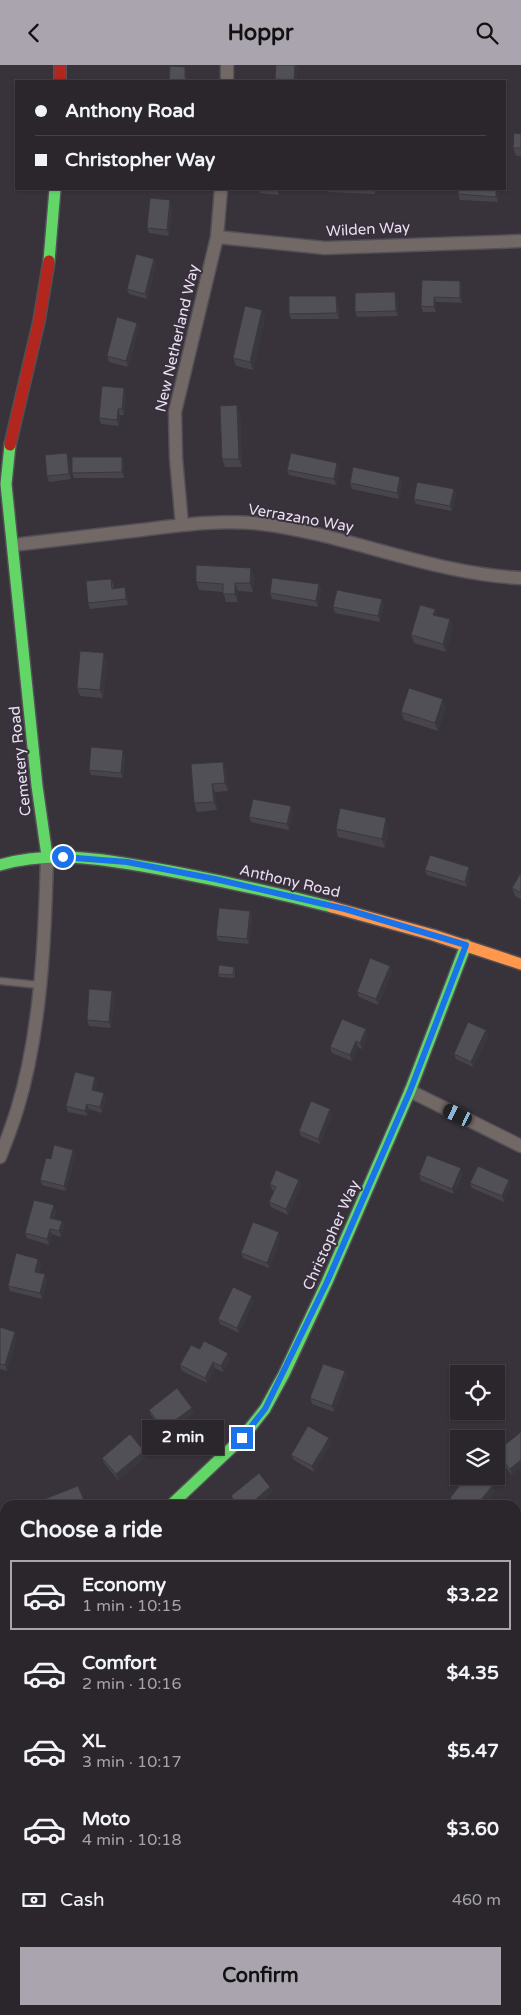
<!DOCTYPE html>
<html lang="en">
<head>
<meta charset="utf-8">
<style>
	:root { --surface:#2a262c; --page:#363238; --text:#f1f3f6; --muted:#a5a5a9; --line:#464348; --accent:#aaa4ae }
	body { margin:0; font-family:"Varela Round",sans-serif; background:var(--page); color:var(--text); height:100vh; display:flex; flex-direction:column; font-size:19px; white-space:nowrap }
	* { box-sizing:border-box; margin:0 }
	p { font-size:16px; color:var(--muted) }
	.icon { flex:none; width:28px; height:28px; fill:none; stroke:currentColor; stroke-width:2; stroke-linecap:round; stroke-linejoin:round }
	.map { position:relative; flex:1; overflow:hidden }
	.drawer { position:absolute; left:0px; top:1435px; width:521px; height:515px; display:flex; flex-direction:column; background:var(--surface); border-radius:15px 15px 0 0; box-shadow:0 1px 4px #0004,0 0 0 1px var(--line) }
	.drawer>* { flex:none }
	.banner { position:absolute; left:15px; top:15px; width:491px; height:110px; border-radius:0px; box-shadow:0 1px 4px #0004,0 0 0 1px var(--line); display:grid; align-content:center; height:110px; padding:0 20px; background:var(--surface) }
	.tools { position:absolute; left:450px; top:1300px; display:grid; gap:10px }
	.tools a { display:grid; place-items:center; width:55px; height:55px; border-radius:0px; background:var(--surface); box-shadow:0 1px 4px #0004,0 0 0 1px var(--line); font-size:25px }
	.end { position:absolute; width:22px; height:22px; margin:-11px; border:6px solid #1a73e8; background:#fff; box-shadow:0 0 0 2px #fff }
	.from { border-radius:50% }
	.bubble { position:absolute; height:35px; border-radius:0px; background:var(--surface); box-shadow:0 1px 4px #0004,0 0 0 1px var(--line); font-size:16px; font-weight:700; line-height:35px; text-align:center }
	.car { position:absolute; width:15px; height:30px; margin:-15px -8px; border-radius:6px; box-shadow:0 0 4px 1px #0007; background:linear-gradient(#222 24%,#8ab4d8 0 40%,#222 0 76%,#8ab4d8 0 86%,#222 0) }
	.banner b { display:flex; align-items:center; gap:18px; height:48px; font-size:19px }
	.banner b+b { border-top:1px solid var(--line) }
	.banner i { width:12px; height:12px; background:var(--text) }
	ul { padding:0; list-style:none }
	li { display:flex; align-items:center; gap:15px; height:70px; margin:0 10px 8px; padding:0 10px; border:2px solid transparent; border-radius:0px }
	li div { flex:1 }
	li b { display:block; font-size:19px }
	li em { font-style:normal; font-weight:700 }
	li.active { border-color:var(--accent) }
	li>.icon { width:45px; height:45px; stroke-width:1.5 }
	h2 { padding:0 20px; font-size:22px; line-height:60px }
	.pay { display:flex; align-items:center; gap:12px; height:55px; padding:0 20px; font-size:19px }
	.pay p { margin-inline-start:auto }
	.primary-button { display:flex; gap:10px; margin-top:auto; padding:10px 20px }
	.primary-button a { flex:1; height:58px; border-radius:0px; background:var(--accent); color:#111; font-size:20px; font-weight:700; line-height:58px; text-align:center }
	header { display:flex; justify-content:space-between; align-items:center; height:65px; padding:0 20px; background:var(--accent); color:#111; font-size:22px; font-weight:700 }
	.map>svg:first-child { display:block }
	.lines { fill:none; stroke-linecap:round; stroke-linejoin:round }
	.stream { stroke:#33608f; stroke-width:4.5 }
	.lane-casing { stroke:#534f56; stroke-width:9 }
	.street-casing { stroke:#534f56; stroke-width:15 }
	.fast-casing { stroke:#534f56; stroke-width:14 }
	.slow-casing { stroke:#534f56; stroke-width:14 }
	.jam-casing { stroke:#534f56; stroke-width:14 }
	.lane { stroke:#726866; stroke-width:6 }
	.street { stroke:#726866; stroke-width:12 }
	.fast { stroke:#63d668; stroke-width:11 }
	.slow { stroke:#ff974d; stroke-width:11 }
	.jam { stroke:#b3261e; stroke-width:11 }
	.wall { fill:#47454b }
	.shaded-wall { fill:#39383d }
	.building { fill:#525057; stroke:#39383d }
	.route { stroke:#1a73e8; stroke-width:6 }
	.labels { text-anchor:middle; dominant-baseline:central; stroke-width:4; stroke-linejoin:round; paint-order:stroke }
	.street-label { font-size:15px; fill:#e8e2ec; stroke:#392f3e }
</style>
</head>
<body>
<header><svg class="icon" aria-label="back" viewBox="0 0 24 24"><path d="M15 5l-7 7 7 7"/></svg>Hoppr<svg class="icon" aria-label="search" viewBox="0 0 24 24"><circle cx="10" cy="10" r="6"/><path d="M15 15l6 6"/></svg></header>
<div class="map">
<svg width="521" height="1950" viewBox="0 0 521 1950">
	<rect width="100%" height="100%" fill="#38323a"/>
	<g class="lines">
		<!-- stream -->
		<path class="stream" d="M0,1890L5,1887"/>
		<!-- lane casing -->
		<g class="lane-casing">
			<path id="lane" d="M0,916L39,920"/>
		</g>
		<!-- street casing -->
		<g class="street-casing">
			<path id="street" d="M227,16V0
				M217,172L325,183L521,176
				M182,460L176,393L175,347L217,172L221,124
				M13,480C56,475 98,470 141,465C181,460 222,454 262,459C349,470 433,509 521,513
				M410,1026L521,1081
				M0,1092C6,1077 12,1061 17,1045C41,967 45,873 47,791
				M516,1469L521,1465
				M0,1480L5,1485
				M516,1833L521,1832"/>
		</g>
		<!-- fast casing -->
		<g class="fast-casing">
			<path id="fast" d="M49,196L55,124
				M10,380L6,419L37,721L47,791
				M0,800C59,783 121,797 180,808C231,818 281,829 332,842
				M171,1440L242,1373L265,1344L284,1309L327,1217L410,1026L466,880"/>
		</g>
		<!-- slow casing -->
		<g class="slow-casing">
			<path id="slow" d="M332,842L433,870L521,899"/>
		</g>
		<!-- jam casing -->
		<g class="jam-casing">
			<path id="jam" d="M60,0V16
				M10,380L39,256L49,196"/>
		</g>
		<!-- lane -->
		<use href="#lane" class="lane"/>
		<!-- street -->
		<use href="#street" class="street"/>
		<!-- fast -->
		<use href="#fast" class="fast"/>
		<!-- slow -->
		<use href="#slow" class="slow"/>
		<!-- jam -->
		<use href="#jam" class="jam"/>
	</g>
	<!-- wall -->
	<path class="wall" d="M298,0L296,16H276L275,14Z
		M521,69V91H516L513,83Z
		M258,124H279V130L260,128Z
		M327,124H375V129L328,127Z
		M393,124H440V125H394Z
		M459,124H499L498,137L460,135L458,129Z
		M172,141L169,171L149,168L147,163Z
		M154,194L156,200L147,234L129,229L127,224Z
		M422,215L462,222V238L436,237V247H423L421,241Z
		M397,233L398,251L357,252L355,247Z
		M338,236L339,254H291L289,249Z
		M262,245L265,254L253,305L236,301L233,293Z
		M137,258L139,263L128,302L109,297L107,291Z
		M124,323L126,329L124,350H120L119,361L101,359L99,353Z
		M240,348L242,402H225L222,394Z
		M69,393L71,414L49,417L47,411Z
		M124,398V413H74L72,408Z
		M337,398L339,404L336,420L289,410L287,405Z
		M350,418H402L399,434L352,424Z
		M454,424L456,430L452,446L416,439L414,434Z
		M254,511L253,527L238,526V537H226L223,527L199,525L196,517Z
		M111,514L113,519L114,524L127,528L128,540L90,544L88,538Z
		M319,519L321,525L318,542L272,534L270,528Z
		M382,534L384,540L380,557L335,548L333,542Z
		M437,551L453,562L446,587L414,578L411,570Z
		M107,596L103,633L80,631L77,623Z
		M446,642L438,666L404,655L401,647Z
		M123,685L125,691L123,713L91,710L89,705Z
		M223,697L226,705L228,726L215,727L217,745L197,747L194,738Z
		M293,746L289,765L251,757L249,752Z
		M389,761L385,783L338,772L336,764Z
		M425,805L471,808L467,822L427,810Z
		M521,810V834L515,831L512,823Z
		M250,846L252,852L249,879L218,876L216,871Z
		M390,901L392,907L378,940L359,932L357,927Z
		M234,902L235,905L234,913L219,912L218,909Z
		M112,926L114,932L111,963L89,961L87,955Z
		M486,965L488,971L473,1002L456,994L454,989Z
		M368,969L362,984L358,982L352,996L332,988L330,982Z
		M97,1018L95,1026L106,1033L102,1048L89,1044L87,1051L68,1047L66,1041Z
		M330,1044L332,1050L320,1079L301,1071L299,1066Z
		M73,1085L75,1091L66,1126L42,1120L40,1115Z
		M463,1109L454,1129L421,1116L419,1110Z
		M299,1115L301,1121L288,1150L271,1142L269,1137L274,1126L272,1125L270,1119Z
		M509,1115L511,1121L504,1137L472,1123L470,1118Z
		M56,1146L54,1154L62,1156L64,1161L61,1172L52,1169L49,1180L27,1173L25,1168Z
		M281,1172L269,1203L243,1193L241,1188Z
		M38,1194L41,1199L39,1208L47,1215L42,1234L10,1226L8,1221Z
		M254,1236L239,1268L220,1259L218,1254Z
		M0,1262L17,1272L7,1306L0,1304Z
		M200,1284L230,1294L223,1307L215,1303L207,1318L182,1306L180,1300Z
		M345,1306L347,1312L334,1347L312,1339L310,1333Z
		M149,1345L194,1348L165,1370L151,1350Z
		M521,1367V1402L512,1410L498,1393L496,1387Z
		M331,1378L314,1407L294,1395L291,1390Z
		M144,1386L146,1392L118,1415L104,1398L102,1393Z
		M270,1422L272,1427L257,1440H235L233,1437L231,1431Z
		M495,1426L484,1440H454L452,1438L450,1433Z
		M521,1758V1787L516,1781V1762Z"/>
	<!-- shaded-wall -->
	<path class="shaded-wall" d="M295,0H298L296,16H294V15Z
		M185,2L187,8V16L185,13Z
		M277,124H279V130Z
		M496,124H499L498,137L496,132Z
		M170,135L172,141L169,171L167,165Z
		M154,194L156,200L147,234L145,229Z
		M460,216L462,222V238L460,233Z
		M395,227L397,233L398,251L396,246Z
		M336,231L338,236L339,254L337,248Z
		M434,232L436,237V247L434,242Z
		M262,245L265,254L253,305L250,297Z
		M137,258L139,263L128,302L126,296Z
		M124,323L126,329L124,350L122,344Z
		M237,340L240,348L242,402L239,394Z
		M118,344L120,350L119,361L117,355Z
		M67,388L69,393L71,414L69,409Z
		M122,392L124,398V413L122,407Z
		M337,398L339,404L336,420L334,414Z
		M400,412L402,418L399,434L397,428Z
		M454,424L456,430L452,446L450,441Z
		M251,503L254,511L253,527L250,518Z
		M235,518L238,526V537L235,529Z
		M319,519L321,525L318,542L316,536Z
		M125,522L127,528L128,540L126,534Z
		M382,534L384,540L380,557L378,551Z
		M435,544L438,552L433,550Z
		M450,554L453,562L446,587L443,579Z
		M104,588L107,596L103,633L100,625Z
		M443,634L446,642L438,666L435,658Z
		M123,685L125,691L123,713L121,708Z
		M223,697L226,705L228,726L225,718Z
		M212,719L215,727L217,745L214,737Z
		M291,741L293,746L289,765L287,759Z
		M386,753L389,761L385,783L382,774Z
		M469,802L471,808L467,822L465,817Z
		M250,846L252,852L249,879L247,874Z
		M390,901L392,907L378,940L376,934Z
		M112,926L114,932L111,963L109,957Z
		M366,964L368,969L362,984L360,978Z
		M486,965L488,971L473,1002L471,997Z
		M356,976L358,982L352,996L350,990Z
		M95,1012L97,1018L94,1030L92,1025Z
		M104,1028L106,1033L102,1048L100,1042Z
		M87,1039L89,1044L87,1051L85,1046Z
		M330,1044L332,1050L320,1079L318,1074Z
		M73,1085L75,1091L66,1126L64,1121Z
		M461,1103L463,1109L454,1129L452,1124Z
		M299,1115L301,1121L288,1150L286,1144Z
		M509,1115L511,1121L504,1137L502,1131Z
		M54,1140L56,1146L52,1158L50,1153Z
		M62,1156L64,1161L61,1172L59,1166Z
		M50,1164L52,1169L49,1180L47,1174Z
		M279,1167L281,1172L269,1203L267,1198Z
		M38,1194L41,1199L37,1213L35,1207Z
		M45,1209L47,1215L42,1234L40,1228Z
		M252,1231L254,1236L239,1268L237,1263Z
		M15,1267L17,1272L7,1306L5,1300Z
		M228,1288L230,1294L223,1307L221,1301Z
		M213,1297L215,1303L207,1318L205,1313Z
		M345,1306L347,1312L334,1347L332,1341Z
		M192,1343L194,1348L165,1370L163,1364Z
		M329,1373L331,1378L314,1407L312,1401Z
		M144,1386L146,1392L118,1415L116,1409Z
		M521,1395V1402L512,1410L510,1404Z
		M493,1420L495,1426L484,1440H477Z
		M270,1422L272,1427L257,1440H249Z
		M5,1587V1594L3,1596L1,1590Z"/>
	<!-- building -->
	<path class="building" d="M276,0H295L294,15L275,14Z
		M170,1L185,2V13L190,14L189,16H169Z
		M514,68L521,69V83H513Z
		M459,124H496V132L458,129Z
		M150,133L170,135L167,165L147,163Z
		M136,189L154,194L145,229L127,224Z
		M422,215L460,216V233L434,232V242L421,241Z
		M395,227L396,246L355,247V228Z
		M289,231H336L337,248L289,249Z
		M245,241L262,245L250,297L233,293Z
		M117,252L137,258L126,296L107,291Z
		M102,321L124,323L122,344H118L117,355L99,353Z
		M237,340L239,394H222L220,341Z
		M67,388L69,409L47,411L45,390Z
		M291,388L337,398L334,414L287,405Z
		M72,392H122V407L72,408Z
		M353,402L400,412L397,428L350,418Z
		M417,417L454,424L450,441L414,434Z
		M196,500L251,503L250,518H235V529H223V519L196,517Z
		M272,513L319,519L316,536L270,528Z
		M111,514L112,524L125,522L126,534L88,538L86,516Z
		M337,525L382,534L378,551L333,542Z
		M420,540L435,544L433,550L450,554L443,579L411,570Z
		M80,586L104,588L100,625L77,623Z
		M409,623L443,634L435,658L401,647Z
		M91,682L123,685L121,708L89,705Z
		M223,697L225,718L212,719L214,737L194,738L191,699Z
		M253,734L291,741L287,759L249,752Z
		M340,743L386,753L382,774L336,764Z
		M430,790L469,802L465,817L425,805Z
		M520,809L521,810V828L512,823Z
		M219,843L250,846L247,874L216,871Z
		M370,893L390,901L376,934L357,927Z
		M219,900L234,902L233,910L218,909Z
		M89,924L112,926L109,957L87,955Z
		M342,954L366,964L360,978L356,976L350,990L330,982Z
		M468,957L486,965L471,997L454,989Z
		M75,1007L95,1012L92,1025L104,1028L100,1042L87,1039L85,1046L66,1041Z
		M311,1036L330,1044L318,1074L299,1066Z
		M54,1080L73,1085L64,1121L40,1115L46,1093L51,1094Z
		M427,1090L461,1103L452,1124L419,1110Z
		M478,1101L509,1115L502,1131L470,1118Z
		M276,1105L299,1115L286,1144L269,1137L276,1122L270,1119Z
		M34,1135L54,1140L50,1153L62,1156L59,1166L50,1164L47,1174L25,1168Z
		M253,1157L279,1167L267,1198L241,1188Z
		M16,1188L38,1194L35,1207L45,1209L40,1228L8,1221Z
		M233,1222L252,1231L237,1263L218,1254Z
		M0,1262L15,1267L5,1300L0,1299Z
		M204,1276L228,1288L221,1301L213,1297L205,1313L180,1300L191,1280L200,1284Z
		M323,1299L345,1306L332,1341L310,1333Z
		M177,1323L192,1343L163,1364L149,1345Z
		M308,1361L329,1373L312,1401L291,1390Z
		M521,1367V1395L510,1404L496,1387Z
		M130,1369L144,1386L116,1409L102,1393Z
		M259,1408L270,1422L249,1440H238L231,1431Z
		M467,1411H482L493,1420L477,1440H459L450,1433Z
		M78,1421L86,1440H44L42,1435Z
		M0,1551L5,1557V1587L1,1590Z
		M521,1758V1783L516,1778V1762Z"/>
	<g class="lines">
		<!-- route -->
		<path class="route" d="M63,792L127,797L215,814L345,844L466,880L410,1026L327,1217L265,1344L242,1373"/>
	</g>
	<g class="labels">
		<!-- street labels -->
		<g class="street-label">
			<text transform="translate(368 164) rotate(-3)">Wilden Way</text>
			<text transform="translate(177 273) rotate(-77)">New Netherland Way</text>
			<text transform="translate(301 453) rotate(10)">Verrazano Way</text>
			<text transform="translate(20 696) rotate(-96)">Cemetery Road</text>
			<text transform="translate(290 816) rotate(13)">Anthony Road</text>
			<text transform="translate(331 1170) rotate(-66)">Christopher Way</text>
		</g>
	</g>
</svg>
<div class="tools">
<a><svg class="icon" aria-label="locate" viewBox="0 0 24 24"><circle cx="12" cy="12" r="6"/><path d="M12 2v4M12 18v4M2 12h4M18 12h4"/></svg></a>
<a><svg class="icon" aria-label="layers" viewBox="0 0 24 24"><path d="M12 4l9 5-9 5-9-5zM3 14l9 5 9-5"/></svg></a>
</div>
<i class="end from" style="left:63px;top:792px"></i>
<i class="end" style="left:242px;top:1373px"></i>
<div class="bubble" style="left:142px;top:1355px;width:82px">2 min</div>
<i class="car" style="left:458px;top:1050px;rotate:296deg"></i>
<div class="banner">
<b><i class="from"></i>Anthony Road</b>
<b><i></i>Christopher Way</b>
</div>
<section class="drawer">
<h2>Choose a ride</h2>
<ul>
<li class="active"><svg class="icon" aria-label="car" viewBox="0 0 24 24"><path d="M5 17H2v-5l4-1 3-4h7l3 4 3 1v5h-3M9 17h6M6 11h13"/><circle cx="7" cy="17" r="2"/><circle cx="17" cy="17" r="2"/></svg><div><b>Economy</b><p>1 min · 10:15</p></div><em>$3.22</em></li>
<li><svg class="icon" aria-label="car" viewBox="0 0 24 24"><path d="M5 17H2v-5l4-1 3-4h7l3 4 3 1v5h-3M9 17h6M6 11h13"/><circle cx="7" cy="17" r="2"/><circle cx="17" cy="17" r="2"/></svg><div><b>Comfort</b><p>2 min · 10:16</p></div><em>$4.35</em></li>
<li><svg class="icon" aria-label="car" viewBox="0 0 24 24"><path d="M5 17H2v-5l4-1 3-4h7l3 4 3 1v5h-3M9 17h6M6 11h13"/><circle cx="7" cy="17" r="2"/><circle cx="17" cy="17" r="2"/></svg><div><b>XL</b><p>3 min · 10:17</p></div><em>$5.47</em></li>
<li><svg class="icon" aria-label="car" viewBox="0 0 24 24"><path d="M5 17H2v-5l4-1 3-4h7l3 4 3 1v5h-3M9 17h6M6 11h13"/><circle cx="7" cy="17" r="2"/><circle cx="17" cy="17" r="2"/></svg><div><b>Moto</b><p>4 min · 10:18</p></div><em>$3.60</em></li>
</ul>
<div class="pay"><svg class="icon" aria-label="cash" viewBox="0 0 24 24"><path d="M3 7h18v10H3z"/><circle cx="12" cy="12" r="2"/></svg>Cash<p>460 m</p></div>
<div class="primary-button"><a>Confirm</a></div>
</section>
</div>
</body>
</html>
